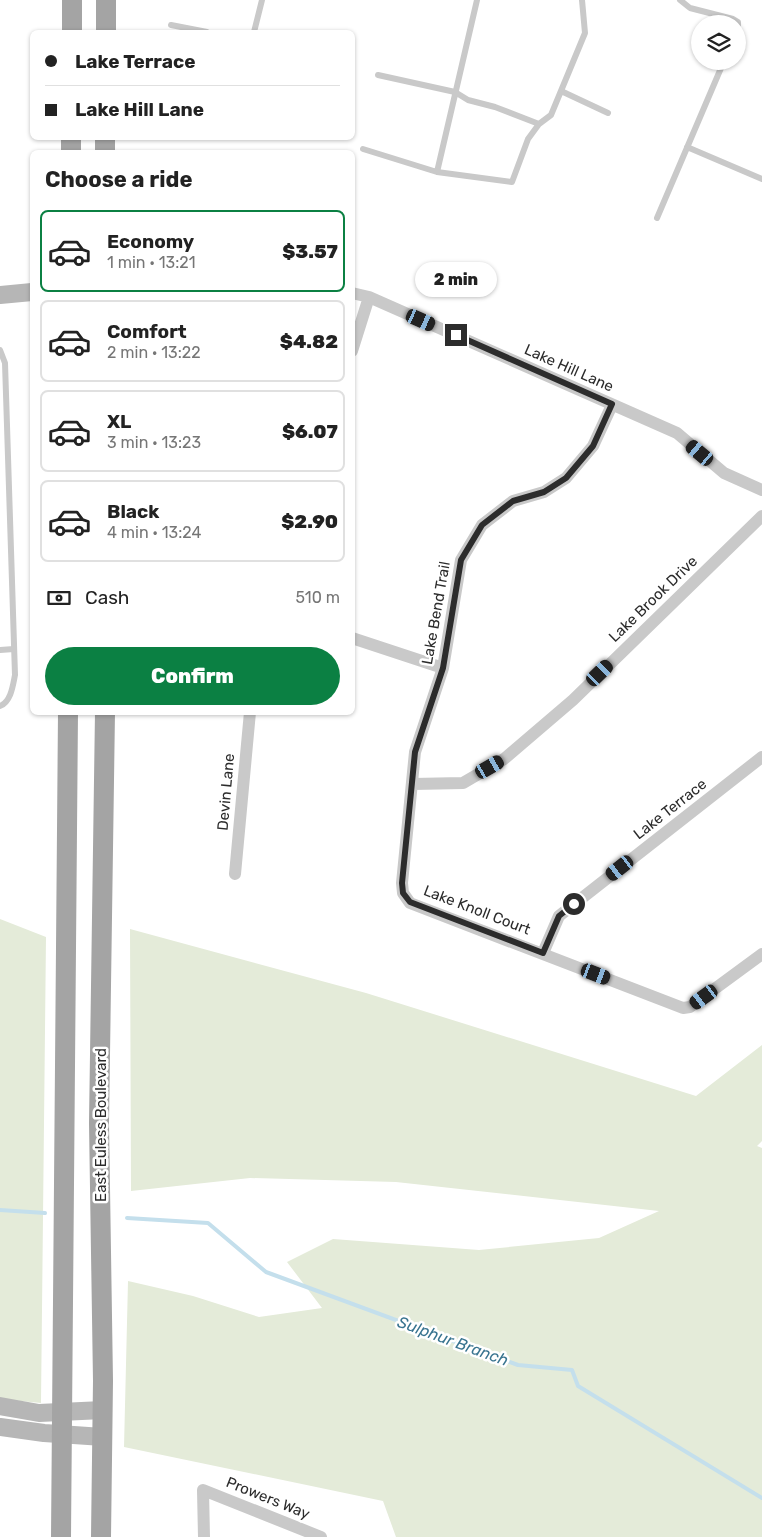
<!DOCTYPE html>
<html lang="en">
<head>
<meta charset="utf-8">
<style>
	:root { --surface:#fff; --page:#f2f2f2; --text:#222; --muted:#767676; --line:#e0e0e0; --accent:#0b8043 }
	body { margin:0; font-family:Rubik,sans-serif; background:var(--page); color:var(--text); height:100vh; display:flex; flex-direction:column; font-size:19px; white-space:nowrap }
	* { box-sizing:border-box; margin:0 }
	p { font-size:16px; color:var(--muted) }
	.icon { flex:none; width:28px; height:28px; fill:none; stroke:currentColor; stroke-width:2; stroke-linecap:round; stroke-linejoin:round }
	.map { position:relative; flex:1; overflow:hidden }
	.panel { position:absolute; left:30px; top:150px; width:325px; height:565px; display:flex; flex-direction:column; background:var(--surface); border-radius:8px; box-shadow:0 1px 4px #0004 }
	.panel>* { flex:none }
	.guide { position:absolute; left:30px; top:30px; width:325px; height:110px; border-radius:8px; box-shadow:0 1px 4px #0004; display:grid; align-content:center; height:110px; padding:0 15px; background:var(--surface) }
	.tools { position:absolute; left:691px; top:15px; display:grid; gap:10px }
	.tools a { display:grid; place-items:center; width:55px; height:55px; border-radius:50%; background:var(--surface); box-shadow:0 1px 4px #0004; font-size:25px }
	.end { position:absolute; width:22px; height:22px; margin:-11px; border:6px solid #2c2c2c; background:#fff; box-shadow:0 0 0 2px #fff }
	.from { border-radius:50% }
	.bubble { position:absolute; height:35px; border-radius:18px; background:var(--surface); box-shadow:0 1px 4px #0004; font-size:16px; font-weight:800; line-height:35px; text-align:center }
	.car { position:absolute; width:15px; height:30px; margin:-15px -8px; border-radius:6px; box-shadow:0 0 4px 1px #0007; background:linear-gradient(#222 24%,#8ab4d8 0 40%,#222 0 76%,#8ab4d8 0 86%,#222 0) }
	.guide b { display:flex; align-items:center; gap:18px; height:48px; font-size:19px }
	.guide b+b { border-top:1px solid var(--line) }
	.guide i { width:12px; height:12px; background:var(--text) }
	ul { padding:0; list-style:none }
	li { display:flex; align-items:center; gap:15px; height:82px; margin:0 10px 8px; padding:0 5px; border:2px solid var(--line); border-radius:8px }
	li div { flex:1 }
	li b { display:block; font-size:19px }
	li em { font-style:normal; font-weight:800 }
	li.active { border-color:var(--accent) }
	li>.icon { width:45px; height:45px; stroke-width:1.5 }
	h2 { padding:0 15px; font-size:22px; line-height:60px }
	.pay { display:flex; align-items:center; gap:12px; height:55px; padding:0 15px; font-size:19px }
	.pay p { margin-inline-start:auto }
	.action { display:flex; gap:10px; margin-top:auto; padding:10px 15px }
	.action a { flex:1; height:58px; border-radius:30px; background:var(--accent); color:#fff; font-size:20px; font-weight:800; line-height:58px; text-align:center }
	.map>svg:first-child { display:block }
	.green { fill:#e4ebd9 }
	.lines { fill:none; stroke-linecap:round; stroke-linejoin:round }
	.stream { stroke:#c4dfec; stroke-width:4 }
	.lane { stroke:#c9c9c9; stroke-width:6 }
	.street { stroke:#c9c9c9; stroke-width:12 }
	.secondary { stroke:#b6b6b6; stroke-width:18 }
	.primary { stroke:#a4a4a4; stroke-width:20 }
	.route { stroke:#2c2c2c; stroke-width:6 }
	.labels { text-anchor:middle; dominant-baseline:central; stroke-width:5; stroke-linejoin:round; paint-order:stroke }
	.street-label { font-size:15px; fill:#2c2c2c; stroke:#fff }
	.water-label { font-size:16px; font-style:italic; fill:#397490; stroke:#fff }
</style>
</head>
<body>
<div class="map">
<svg width="762" height="1537" viewBox="0 0 762 1537">
	<rect width="100%" height="100%" fill="#fff"/>
	<!-- green -->
	<path class="green" d="M0,919L46,937L41,1403L0,1399Z
		M130,929L366,993L696,1096L762,1045V1141L757,1146L762,1148V1537H396L383,1501L124,1447L128,1281L193,1296L259,1317L322,1308L287,1262L333,1239L479,1250L599,1238L659,1211L396,1182L250,1178L131,1191Z"/>
	<g class="lines">
		<!-- stream -->
		<path class="stream" d="M0,1210L45,1213
			M127,1218L208,1223L266,1272L518,1365L572,1370L578,1386L762,1498"/>
		<!-- lane -->
		<path class="lane" d="M680,0L690,8L733,19L738,22V29
			M171,25L207,32
			M254,32L262,0
			M378,75L455,92L468,100L495,107L539,124L551,115L585,33L582,0
			M561,91L608,113
			M687,147L762,179
			M363,149L437,172L512,182L528,139L539,124
			M437,172L477,0
			M657,218L724,61
			M0,350L5,363L15,675C13,685 11,702 0,706
			M0,650L14,649"/>
		<!-- street -->
		<path class="street" d="M352,293L369,297L677,433L724,473L762,490
			M352,351L369,297
			M612,405L593,446L566,478L544,492L513,501L482,525L461,560L443,668L415,752L402,883L403,893L410,903L683,1008L690,1007L762,954
			M352,638L443,668
			M413,784L463,783L504,759L573,700L762,516
			M235,874L250,712
			M543,953L559,916L762,757
			M204,1537L203,1490L321,1537"/>
		<!-- secondary -->
		<path class="secondary" d="M0,295L32,292
			M0,1406L39,1413L103,1410
			M0,1427L44,1433L103,1437"/>
		<!-- primary -->
		<path class="primary" d="M72,32V0
			M106,32V0
			M71,152V138
			M105,152V138
			M61,1537L68,712
			M101,1537L103,1381L99,1123L105,712"/>
	</g>
	<g class="lines">
		<!-- route -->
		<path class="route" d="M456,335L612,404L593,446L566,478L544,492L513,501L482,525L461,560L443,668L415,752L402,883L403,893L410,902L543,953L559,916L574,904"/>
	</g>
	<g class="labels">
		<!-- street labels -->
		<g class="street-label">
			<text transform="translate(569 368) rotate(24)">Lake Hill Lane</text>
			<text transform="translate(653 599) rotate(-44)">Lake Brook Drive</text>
			<text transform="translate(436 613) rotate(-80)">Lake Bend Trail</text>
			<text transform="translate(226 792) rotate(-85)">Devin Lane</text>
			<text transform="translate(670 809) rotate(-38)">Lake Terrace</text>
			<text transform="translate(477 910) rotate(21)">Lake Knoll Court</text>
			<text transform="translate(101 1125) rotate(-90)">East Euless Boulevard</text>
			<text transform="translate(268 1498) rotate(22)">Prowers Way</text>
		</g>
		<!-- water labels -->
		<g class="water-label">
			<text transform="translate(453 1341) rotate(20)">Sulphur Branch</text>
		</g>
	</g>
</svg>
<div class="tools">
<a><svg class="icon" aria-label="layers" viewBox="0 0 24 24"><path d="M12 4l9 5-9 5-9-5zM3 14l9 5 9-5"/></svg></a>
</div>
<i class="end from" style="left:574px;top:904px"></i>
<i class="end" style="left:456px;top:335px"></i>
<div class="bubble" style="left:415px;top:262px;width:82px">2 min</div>
<i class="car" style="left:421px;top:320px;rotate:114deg"></i>
<i class="car" style="left:700px;top:453px;rotate:310deg"></i>
<i class="car" style="left:600px;top:673px;rotate:46deg"></i>
<i class="car" style="left:490px;top:767px;rotate:60deg"></i>
<i class="car" style="left:620px;top:868px;rotate:232deg"></i>
<i class="car" style="left:596px;top:974px;rotate:111deg"></i>
<i class="car" style="left:704px;top:997px;rotate:234deg"></i>
<div class="guide">
<b><i class="from"></i>Lake Terrace</b>
<b><i></i>Lake Hill Lane</b>
</div>
<section class="panel">
<h2>Choose a ride</h2>
<ul>
<li class="active"><svg class="icon" aria-label="car" viewBox="0 0 24 24"><path d="M5 17H2v-5l4-1 3-4h7l3 4 3 1v5h-3M9 17h6M6 11h13"/><circle cx="7" cy="17" r="2"/><circle cx="17" cy="17" r="2"/></svg><div><b>Economy</b><p>1 min · 13:21</p></div><em>$3.57</em></li>
<li><svg class="icon" aria-label="car" viewBox="0 0 24 24"><path d="M5 17H2v-5l4-1 3-4h7l3 4 3 1v5h-3M9 17h6M6 11h13"/><circle cx="7" cy="17" r="2"/><circle cx="17" cy="17" r="2"/></svg><div><b>Comfort</b><p>2 min · 13:22</p></div><em>$4.82</em></li>
<li><svg class="icon" aria-label="car" viewBox="0 0 24 24"><path d="M5 17H2v-5l4-1 3-4h7l3 4 3 1v5h-3M9 17h6M6 11h13"/><circle cx="7" cy="17" r="2"/><circle cx="17" cy="17" r="2"/></svg><div><b>XL</b><p>3 min · 13:23</p></div><em>$6.07</em></li>
<li><svg class="icon" aria-label="car" viewBox="0 0 24 24"><path d="M5 17H2v-5l4-1 3-4h7l3 4 3 1v5h-3M9 17h6M6 11h13"/><circle cx="7" cy="17" r="2"/><circle cx="17" cy="17" r="2"/></svg><div><b>Black</b><p>4 min · 13:24</p></div><em>$2.90</em></li>
</ul>
<div class="pay"><svg class="icon" aria-label="cash" viewBox="0 0 24 24"><path d="M3 7h18v10H3z"/><circle cx="12" cy="12" r="2"/></svg>Cash<p>510 m</p></div>
<div class="action"><a>Confirm</a></div>
</section>
</div>
</body>
</html>
